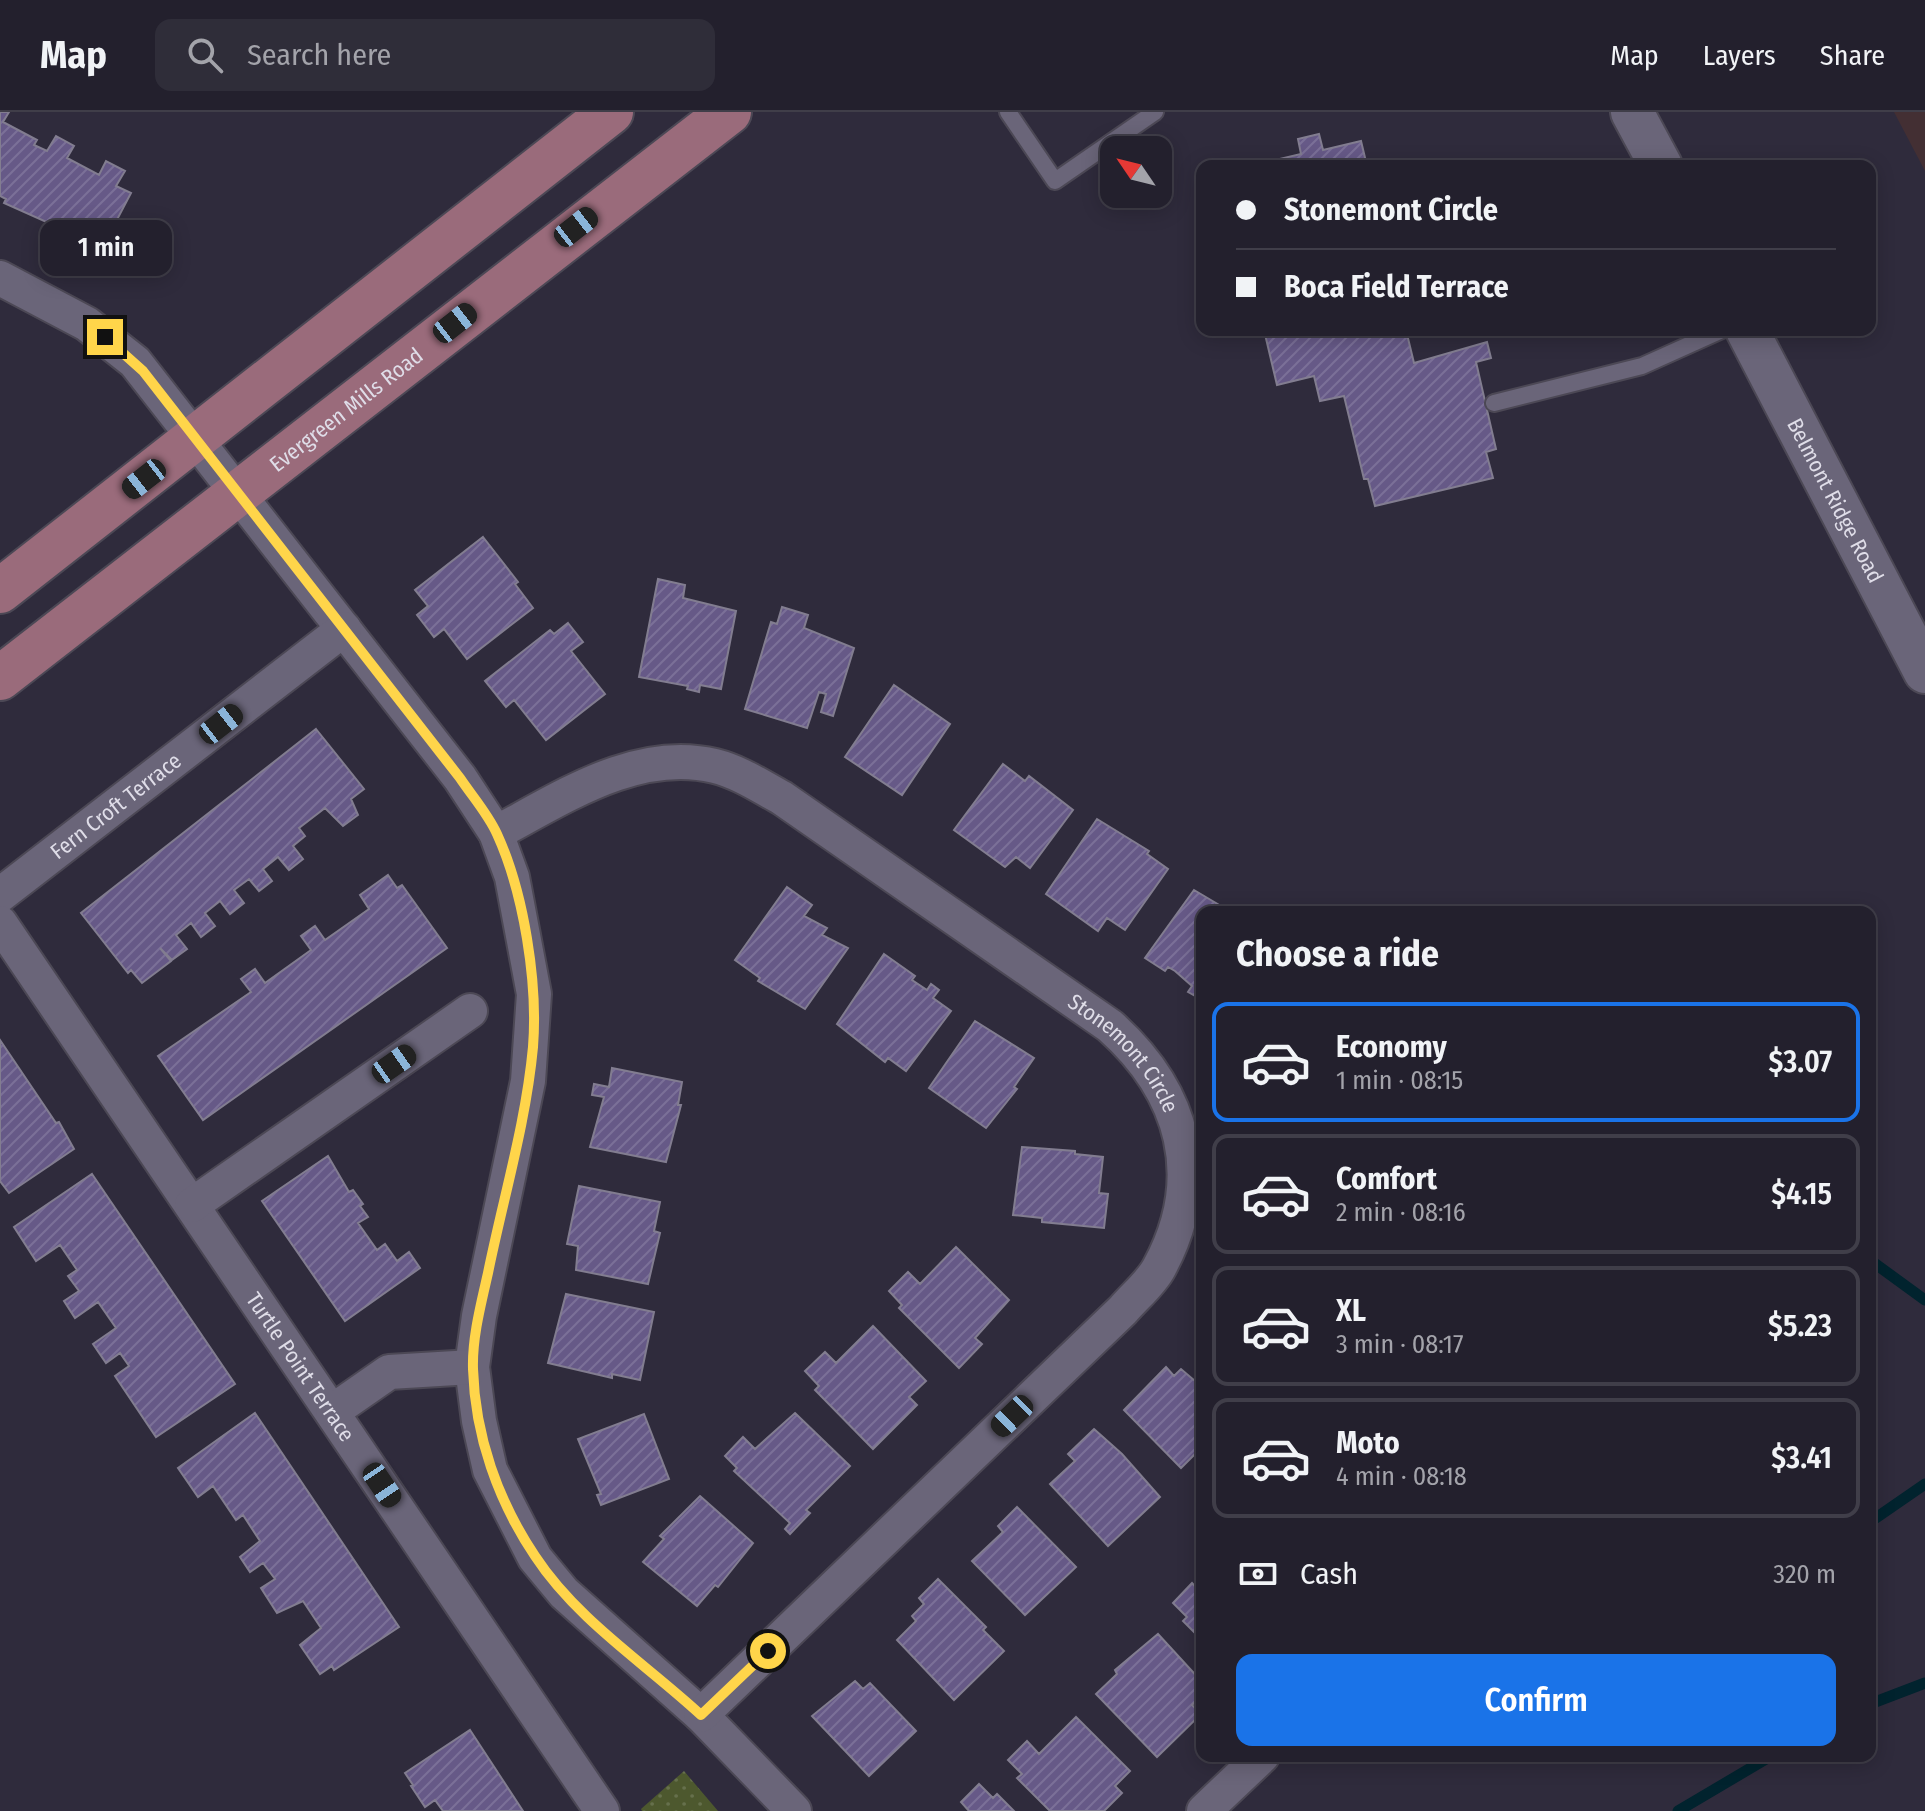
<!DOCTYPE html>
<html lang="en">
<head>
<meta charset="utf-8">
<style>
	:root { --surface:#23202d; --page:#2f2d39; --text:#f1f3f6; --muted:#a3a3aa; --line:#403e49; --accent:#1a73e8 }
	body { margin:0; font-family:"Fira Sans Condensed",sans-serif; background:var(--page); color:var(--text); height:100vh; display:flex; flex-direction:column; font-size:30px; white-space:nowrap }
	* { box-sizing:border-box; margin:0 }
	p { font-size:26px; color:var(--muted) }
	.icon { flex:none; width:44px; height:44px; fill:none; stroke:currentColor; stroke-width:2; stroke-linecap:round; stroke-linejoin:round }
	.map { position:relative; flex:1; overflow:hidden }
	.sheet { position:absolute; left:1196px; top:794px; width:680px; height:856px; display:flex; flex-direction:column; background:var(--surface); border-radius:16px; box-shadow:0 4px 20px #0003,0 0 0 2px var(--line) }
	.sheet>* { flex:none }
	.hud { position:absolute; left:1196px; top:48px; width:680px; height:176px; border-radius:16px; box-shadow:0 4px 20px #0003,0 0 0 2px var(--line); display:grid; align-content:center; height:176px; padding:0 40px; background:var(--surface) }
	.needle { width:52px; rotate:305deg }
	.tools { position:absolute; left:1100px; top:24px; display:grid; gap:16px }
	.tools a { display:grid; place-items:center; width:72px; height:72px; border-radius:16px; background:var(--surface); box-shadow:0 4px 20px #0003,0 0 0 2px var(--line); font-size:40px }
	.end { position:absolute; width:36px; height:36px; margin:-18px; border:10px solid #ffd54a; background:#111; box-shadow:0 0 0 4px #111 }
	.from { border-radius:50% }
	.bubble { position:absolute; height:56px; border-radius:16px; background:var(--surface); box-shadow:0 4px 20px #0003,0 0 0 2px var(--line); font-size:26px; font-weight:600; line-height:56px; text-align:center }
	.car { position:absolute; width:24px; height:48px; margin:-24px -12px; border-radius:10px; box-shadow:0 0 6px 2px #0007; background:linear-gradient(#222 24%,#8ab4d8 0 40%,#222 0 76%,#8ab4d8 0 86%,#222 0) }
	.hud b { display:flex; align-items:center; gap:28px; height:76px; font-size:30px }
	.hud b+b { border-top:2px solid var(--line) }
	.hud i { width:20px; height:20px; background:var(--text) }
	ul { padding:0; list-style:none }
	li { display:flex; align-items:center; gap:24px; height:120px; margin:0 16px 12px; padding:0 24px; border:4px solid var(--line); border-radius:16px }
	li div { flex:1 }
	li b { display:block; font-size:30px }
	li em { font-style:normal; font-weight:600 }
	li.on { border-color:var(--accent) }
	li>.icon { width:72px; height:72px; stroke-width:1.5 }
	h2 { padding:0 40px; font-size:36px; line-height:96px }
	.pay { display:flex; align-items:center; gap:20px; height:88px; padding:0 40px; font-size:30px }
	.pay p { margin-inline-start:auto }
	.primary-button { display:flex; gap:16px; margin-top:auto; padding:16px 40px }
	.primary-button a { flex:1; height:92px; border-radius:16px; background:var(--accent); color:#fff; font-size:32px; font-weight:600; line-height:92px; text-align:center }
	header { display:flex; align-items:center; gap:48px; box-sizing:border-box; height:112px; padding:0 40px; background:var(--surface); border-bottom:2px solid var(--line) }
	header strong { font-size:38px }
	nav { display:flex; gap:44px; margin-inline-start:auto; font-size:28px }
	.search { width:560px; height:72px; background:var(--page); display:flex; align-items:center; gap:20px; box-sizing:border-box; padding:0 28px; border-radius:16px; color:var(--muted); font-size:30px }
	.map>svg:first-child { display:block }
	.commercial { fill:#432f33 }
	.grass { fill:url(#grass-dots) }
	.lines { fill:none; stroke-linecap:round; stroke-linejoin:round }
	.stream { stroke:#01232e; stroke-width:11 }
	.building { fill:url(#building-hatch); stroke:#827d90; stroke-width:2 }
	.service-casing { stroke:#4c4855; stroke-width:20 }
	.minor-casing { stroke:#4c4855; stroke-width:38 }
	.tertiary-casing { stroke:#4c4855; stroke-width:46 }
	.primary-casing { stroke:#4c4855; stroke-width:48 }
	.service { stroke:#6a6579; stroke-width:16 }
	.minor { stroke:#6a6579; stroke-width:34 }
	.tertiary { stroke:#6a6579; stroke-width:42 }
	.primary { stroke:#9a6b7b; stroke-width:44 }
	.route { stroke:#ffd54a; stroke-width:10 }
	.labels { text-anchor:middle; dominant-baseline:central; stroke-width:8; stroke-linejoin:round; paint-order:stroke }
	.street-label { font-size:22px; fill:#dfdde8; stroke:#17151c }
</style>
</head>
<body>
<header>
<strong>Map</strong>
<div class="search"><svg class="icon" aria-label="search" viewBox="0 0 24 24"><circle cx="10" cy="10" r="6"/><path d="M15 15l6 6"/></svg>Search here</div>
<nav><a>Map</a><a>Layers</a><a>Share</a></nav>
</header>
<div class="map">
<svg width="1925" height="1699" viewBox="0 0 1925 1699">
	<defs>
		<pattern id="grass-dots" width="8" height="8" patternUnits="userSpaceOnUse" patternTransform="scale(2)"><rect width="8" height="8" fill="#4d582e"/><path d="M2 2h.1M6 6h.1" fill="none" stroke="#66704c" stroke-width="1.8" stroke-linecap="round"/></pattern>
		<pattern id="building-hatch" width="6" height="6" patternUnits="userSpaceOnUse" patternTransform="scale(2)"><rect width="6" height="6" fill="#665987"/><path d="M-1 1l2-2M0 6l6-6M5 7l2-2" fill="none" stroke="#7b7098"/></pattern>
	</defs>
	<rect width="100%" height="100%" fill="#2f2b3c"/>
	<!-- commercial -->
	<path class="commercial" d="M1894,0H1925V59Z"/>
	<!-- grass -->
	<path class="grass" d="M684,1659L718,1699H642L641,1697Z"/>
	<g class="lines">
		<!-- stream -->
		<path class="stream" d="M1870,1148L1925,1188
			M1870,1410L1925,1372
			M1870,1592L1925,1571
			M1678,1699L1771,1644"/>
	</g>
	<!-- building -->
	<path class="building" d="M0,0H9L3,10L37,28L34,33L47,39L56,24L74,34L67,46L99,63L106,49L125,59L116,74L131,81L99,142L67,126L69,120L4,91L6,87L0,84Z
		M1319,22L1323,38L1361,29L1367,54H1263L1262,51L1301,42L1298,27Z
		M1264,218H1406L1414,251L1487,230L1491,246L1476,250L1496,337L1486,340L1493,366L1375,394L1368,367H1364L1344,284L1320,289L1314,264L1277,273Z
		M483,425L518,470L515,472L533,496L467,547L444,517L434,525L417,503L428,494L415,478Z
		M658,467L685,473L683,486L736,499L721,577L700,573L699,580L687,577L688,574L639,565Z
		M782,495L808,503L804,516L854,536L833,604L821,600L826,582L819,580L807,616L745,597L771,510L777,512Z
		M568,511L583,530L571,539L605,582L546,628L514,588L506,595L485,569L550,518L554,522Z
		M894,573L950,612L902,683L845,645Z
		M316,617L364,677L351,687L358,703L343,714L325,696L299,716L305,724L293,734L303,747L289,758L278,745L263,757L272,769L259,779L249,767L234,778L244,791L230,802L220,789L205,801L215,814L201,825L191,811L176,823L187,837L172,848L160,836L171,849L142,871L131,858L128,861L81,801Z
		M1003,652L1025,669L1029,664L1073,698L1030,756L1016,745L1005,755L954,718Z
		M1097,707L1149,739L1147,742L1168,757L1125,818L1107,806L1098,819L1046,782Z
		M388,763L397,776L402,773L447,836L203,1008L158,944L251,880L241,867L255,857L265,871L311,838L301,824L315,814L325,828L369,797L360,783Z
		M787,775L812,793L804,804L827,816L822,823L848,836L805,897L758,869L760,866L735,848Z
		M1194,778L1231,800H1202V878L1197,885L1188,880L1192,874L1175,859L1168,855L1165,859L1145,846Z
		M884,842L915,864L912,868L927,878L931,872L939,878L933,886L951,899L906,959L888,946L885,950L837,912Z
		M975,909L1034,946L1014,975L1017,977L986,1016L929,976Z
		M0,928L56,1011L59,1010L74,1037L9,1081L0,1069Z
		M612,956L682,970L678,993H681L666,1050L590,1035L604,985L592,983L594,972L609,975Z
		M1022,1035L1075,1039V1042L1103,1045L1099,1081L1108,1082L1104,1116L1042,1110V1106L1013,1103Z
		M328,1044L349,1080L353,1078L363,1092L360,1094L368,1105L358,1111L377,1138L385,1132L397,1149L409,1140L420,1156L345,1209L262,1089Z
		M92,1062L235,1272L156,1325L115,1264L129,1254L120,1241L106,1251L93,1232L116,1216L98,1190L75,1206L64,1189L79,1179L68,1164L77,1158L60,1133L36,1149L14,1115Z
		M579,1074L660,1090L654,1119L660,1121L648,1172L576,1158L578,1134L567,1132Z
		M956,1135L1009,1188L975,1226L982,1232L959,1256L899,1196L902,1193L889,1179L908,1160L920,1172Z
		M566,1182L654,1200L640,1268L612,1262V1266L548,1251Z
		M873,1214L926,1269L909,1285L917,1293L873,1337L815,1278L819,1274L805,1259L825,1240L836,1251Z
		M1166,1255L1174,1264L1181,1257L1202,1275V1335L1181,1356L1124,1298Z
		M255,1301L399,1515L334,1558L332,1554L320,1562L300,1533L321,1516L303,1489L277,1501L261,1476L275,1467L263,1451L250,1460L240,1445L260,1429L243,1403L236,1408L213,1374L198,1385L178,1356Z
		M795,1301L850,1354L806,1398L810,1401L790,1422L785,1417L790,1411L734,1359L737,1356L725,1344L743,1325L755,1337Z
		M644,1302L669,1367L601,1393L597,1383L601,1382L578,1327Z
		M1094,1317L1122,1342L1160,1385L1108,1434L1050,1372L1075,1349L1068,1342Z
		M700,1384L753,1431L718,1475L715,1473L697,1494L643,1450L664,1427L660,1424Z
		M1017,1395L1076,1455L1025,1503L972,1449L1003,1420L998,1414Z
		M938,1467L986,1515L983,1518L1004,1539L954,1588L897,1528L916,1509L912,1504L924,1492L919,1486Z
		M1192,1471L1202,1482V1528L1183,1509L1187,1505L1173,1491Z
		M1158,1522L1202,1570V1583L1192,1593L1201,1602L1157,1645L1096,1582L1117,1562L1115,1558Z
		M855,1569L863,1577L870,1571L916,1619L869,1664L812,1604Z
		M1076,1605L1130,1659L1115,1674L1122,1681L1104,1699H1050L1017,1666L1022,1662L1008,1648L1027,1629L1039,1642Z
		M470,1618L523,1699H443L435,1688L425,1695L411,1674L413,1673L405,1661Z
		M979,1672L993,1686L997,1682L1014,1699H969L961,1690Z"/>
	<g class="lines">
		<!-- service casing -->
		<g class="service-casing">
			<path id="service" d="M1008,0L1055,69L1155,0
				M1494,291L1642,254L1722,218"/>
		</g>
		<!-- minor casing -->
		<g class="minor-casing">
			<g id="minor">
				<path d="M0,166L87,212L135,250L460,666L496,721L512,765L534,882L528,969L479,1204L472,1255L479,1309L490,1358L535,1446L564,1481L701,1603L794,1699"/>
				<path id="s1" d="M496,721C562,686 637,635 715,654C739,660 760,674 782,686L1110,914C1184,980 1208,1066 1159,1156C1151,1171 1135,1184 1123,1198L701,1603"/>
				<path id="s2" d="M0,783L344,517"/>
				<path id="s3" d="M0,811L602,1699"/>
				<path d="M192,1093L470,899"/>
				<path d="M333,1299L389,1260L472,1255"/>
				<path d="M1204,1699L1262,1644"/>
			</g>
		</g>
		<!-- tertiary casing -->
		<g class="tertiary-casing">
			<g id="tertiary">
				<path d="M1632,0L1661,54"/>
				<path id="s4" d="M1747,218L1925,560"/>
			</g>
		</g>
		<!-- primary casing -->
		<g class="primary-casing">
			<g id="primary">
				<path d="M0,479L611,0"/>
				<path id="s5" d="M0,566L729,0"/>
			</g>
		</g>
		<!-- service -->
		<use href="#service" class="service"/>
		<!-- minor -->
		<use href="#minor" class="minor"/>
		<!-- tertiary -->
		<use href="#tertiary" class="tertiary"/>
		<!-- primary -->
		<use href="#primary" class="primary"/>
	</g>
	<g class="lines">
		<!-- route -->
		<path class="route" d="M105,225L143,259L460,666C472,684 488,702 497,722C524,781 538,871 533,935C526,1011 503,1087 488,1161C481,1192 472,1226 473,1257C475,1324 498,1389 535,1444C577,1508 646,1552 701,1603L768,1539"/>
	</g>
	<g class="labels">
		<!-- street labels -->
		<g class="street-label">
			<text stroke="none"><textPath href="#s5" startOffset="438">Evergreen Mills Road</textPath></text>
			<text stroke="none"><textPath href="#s4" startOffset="192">Belmont Ridge Road</textPath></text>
			<text stroke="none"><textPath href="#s2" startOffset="146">Fern Croft Terrace</textPath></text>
			<text stroke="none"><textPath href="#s1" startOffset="738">Stonemont Circle</textPath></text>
			<text stroke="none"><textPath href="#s3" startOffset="536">Turtle Point Terrace</textPath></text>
		</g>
	</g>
</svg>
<div class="tools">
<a><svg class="needle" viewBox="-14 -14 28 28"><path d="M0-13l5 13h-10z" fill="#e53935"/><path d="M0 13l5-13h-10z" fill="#a3a3aa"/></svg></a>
</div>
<i class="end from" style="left:768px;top:1539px"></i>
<i class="end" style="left:105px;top:225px"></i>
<div class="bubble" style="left:40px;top:108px;width:132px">1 min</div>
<i class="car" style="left:576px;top:115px;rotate:52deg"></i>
<i class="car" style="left:455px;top:211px;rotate:52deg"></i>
<i class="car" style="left:144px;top:367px;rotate:232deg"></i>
<i class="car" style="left:221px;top:612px;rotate:52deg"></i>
<i class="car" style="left:394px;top:952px;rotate:55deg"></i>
<i class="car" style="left:1012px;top:1304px;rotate:226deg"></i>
<i class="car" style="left:382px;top:1373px;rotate:146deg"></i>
<div class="hud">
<b><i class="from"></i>Stonemont Circle</b>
<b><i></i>Boca Field Terrace</b>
</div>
<section class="sheet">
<h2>Choose a ride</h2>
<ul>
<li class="on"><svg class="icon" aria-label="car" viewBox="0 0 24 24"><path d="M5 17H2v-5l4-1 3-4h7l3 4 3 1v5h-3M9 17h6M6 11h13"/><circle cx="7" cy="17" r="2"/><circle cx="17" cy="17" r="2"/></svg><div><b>Economy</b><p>1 min · 08:15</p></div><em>$3.07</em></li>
<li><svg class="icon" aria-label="car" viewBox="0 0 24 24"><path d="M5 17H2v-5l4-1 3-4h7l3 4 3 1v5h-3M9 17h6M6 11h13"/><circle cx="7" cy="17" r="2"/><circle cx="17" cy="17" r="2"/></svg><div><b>Comfort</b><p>2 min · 08:16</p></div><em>$4.15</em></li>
<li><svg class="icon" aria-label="car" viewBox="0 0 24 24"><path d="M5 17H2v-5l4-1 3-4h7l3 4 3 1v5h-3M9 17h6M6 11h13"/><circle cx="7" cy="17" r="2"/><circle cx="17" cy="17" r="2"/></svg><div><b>XL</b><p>3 min · 08:17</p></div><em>$5.23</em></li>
<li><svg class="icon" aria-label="car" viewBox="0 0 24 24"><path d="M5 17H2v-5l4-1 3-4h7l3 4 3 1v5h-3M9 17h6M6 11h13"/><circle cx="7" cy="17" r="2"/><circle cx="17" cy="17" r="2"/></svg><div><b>Moto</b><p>4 min · 08:18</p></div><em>$3.41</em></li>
</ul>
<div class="pay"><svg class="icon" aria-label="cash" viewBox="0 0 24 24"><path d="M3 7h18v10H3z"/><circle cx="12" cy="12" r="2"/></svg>Cash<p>320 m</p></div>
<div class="primary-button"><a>Confirm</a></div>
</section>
</div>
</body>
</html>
